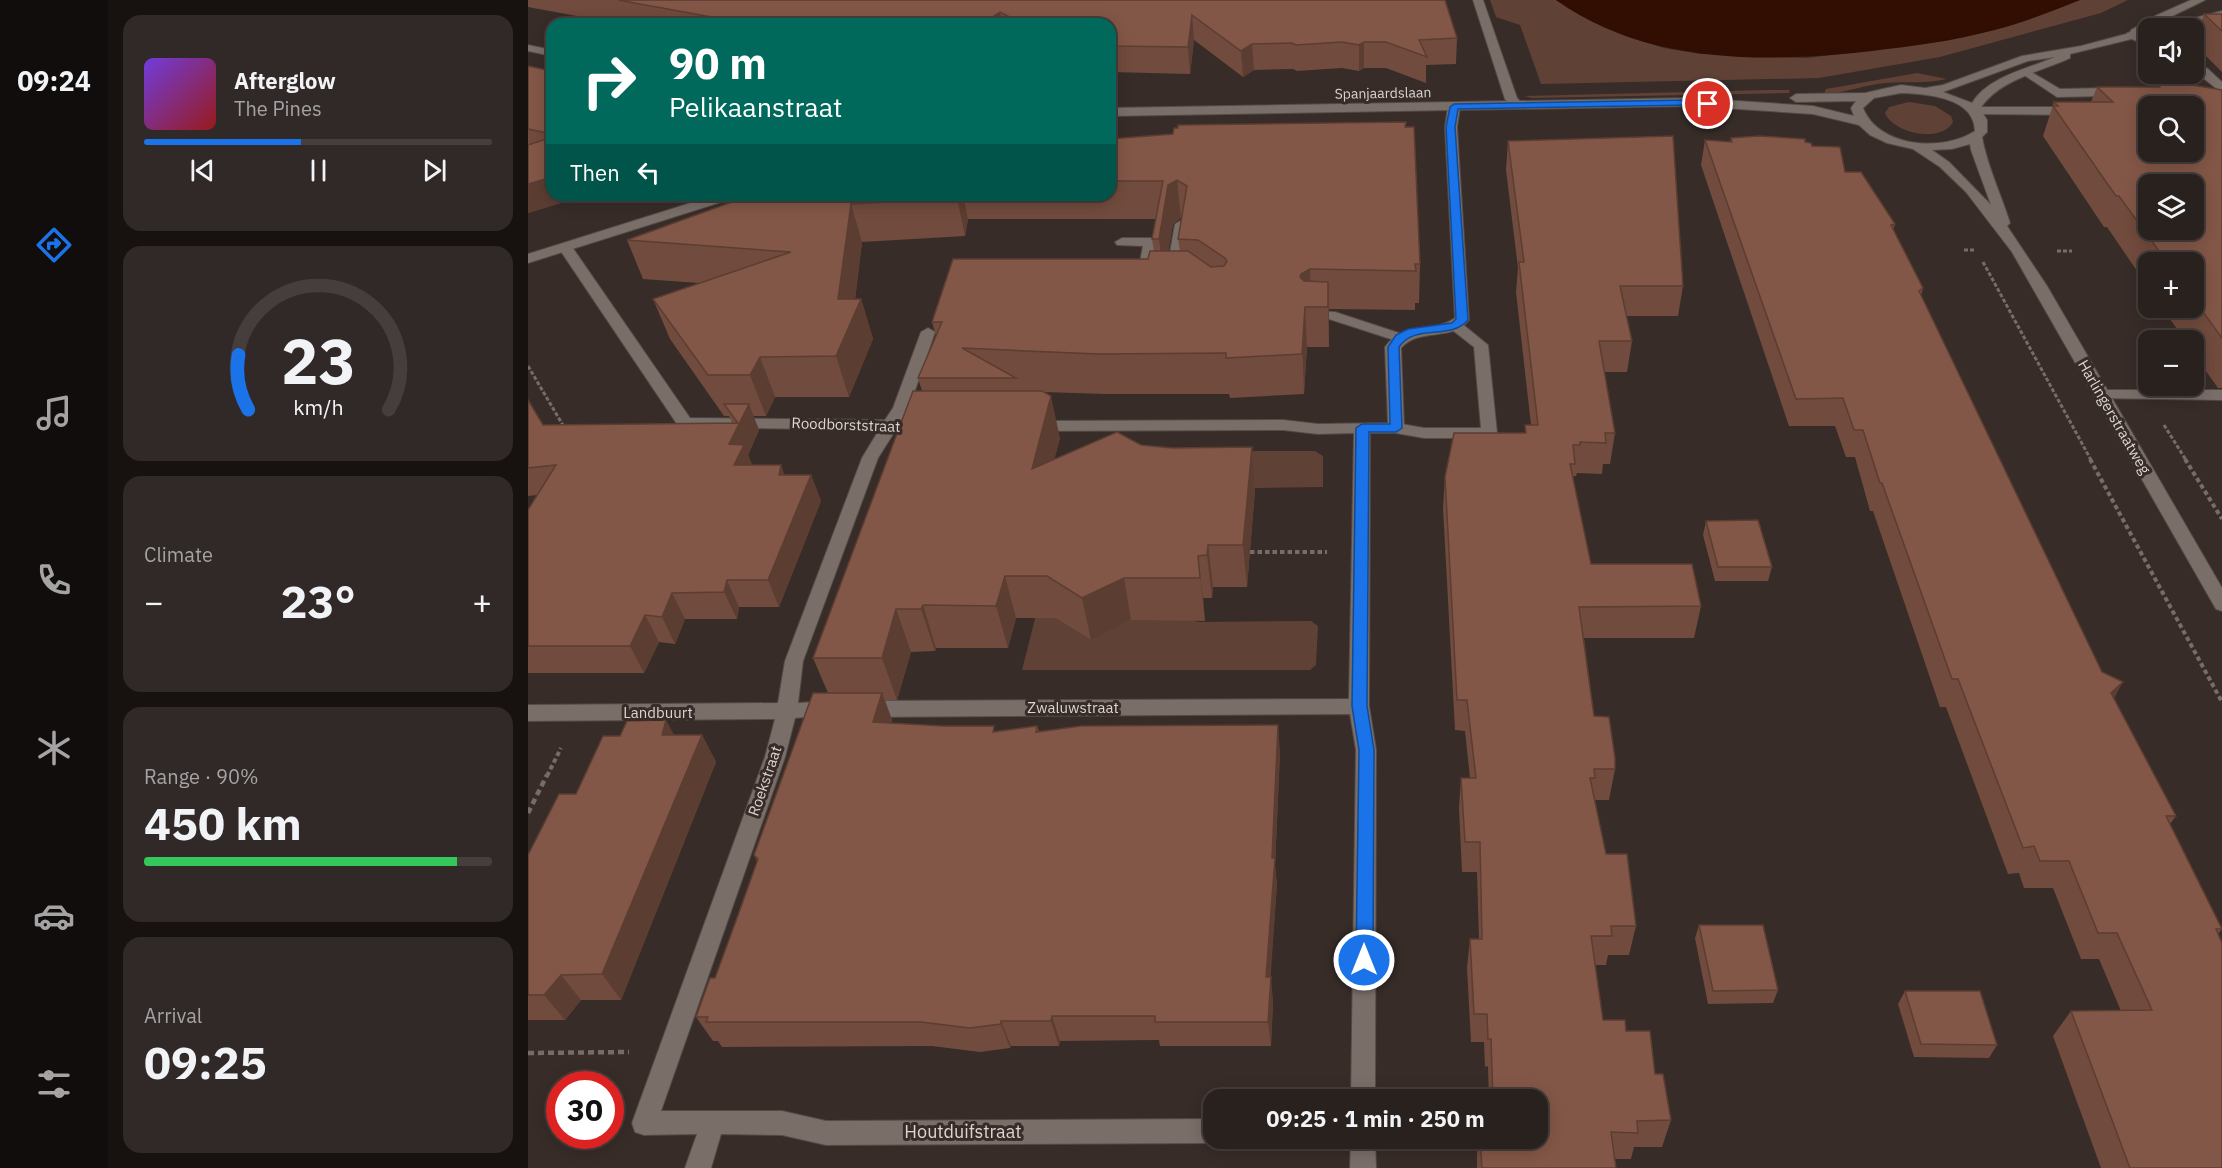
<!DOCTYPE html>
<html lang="en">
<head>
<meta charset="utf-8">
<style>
  body { margin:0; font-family:"IBM Plex Sans",sans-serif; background:#312927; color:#f1f3f6; height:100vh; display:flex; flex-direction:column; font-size:22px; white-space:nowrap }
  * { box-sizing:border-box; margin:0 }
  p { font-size:20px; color:#a5a3a4 }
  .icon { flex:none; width:33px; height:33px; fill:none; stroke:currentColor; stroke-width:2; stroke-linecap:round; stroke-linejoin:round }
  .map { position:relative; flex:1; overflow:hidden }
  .details { display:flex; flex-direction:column; gap:15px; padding:15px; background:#171210; width:420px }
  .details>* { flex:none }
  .guide { position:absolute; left:18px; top:18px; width:570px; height:183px; border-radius:18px; box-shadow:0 3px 15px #0003,0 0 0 2px #453e3c; background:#00695c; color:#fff; overflow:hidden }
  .buttons { position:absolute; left:1610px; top:18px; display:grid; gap:12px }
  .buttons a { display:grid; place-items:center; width:66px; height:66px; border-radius:12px; background:#29211e; box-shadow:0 3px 15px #0003,0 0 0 2px #453e3c; font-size:30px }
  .speed { position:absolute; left:18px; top:1071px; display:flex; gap:12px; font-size:30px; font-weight:700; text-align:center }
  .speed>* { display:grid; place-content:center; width:78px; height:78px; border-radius:50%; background:#29211e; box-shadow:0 3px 15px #0003,0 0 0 2px #453e3c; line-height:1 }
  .speed .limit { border:9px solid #d22; background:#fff; color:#111 }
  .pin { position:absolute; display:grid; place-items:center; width:51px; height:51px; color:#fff; margin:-26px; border:3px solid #fff; border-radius:50%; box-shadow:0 2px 6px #0007 }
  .me { position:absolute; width:66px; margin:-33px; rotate:0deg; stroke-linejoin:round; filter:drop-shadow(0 0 4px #0008) }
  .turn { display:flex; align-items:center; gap:21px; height:126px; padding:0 24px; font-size:27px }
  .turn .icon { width:78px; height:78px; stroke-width:2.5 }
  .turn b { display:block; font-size:42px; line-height:51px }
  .then { display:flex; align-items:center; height:57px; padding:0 24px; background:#0003; gap:12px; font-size:22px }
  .big { font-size:45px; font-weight:700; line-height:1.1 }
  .details .card { flex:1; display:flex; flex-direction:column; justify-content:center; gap:9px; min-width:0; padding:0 21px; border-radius:18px; background:#312927 }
  .details .dial { align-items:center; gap:0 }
  .dial svg { height:156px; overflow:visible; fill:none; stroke:#453e3c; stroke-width:7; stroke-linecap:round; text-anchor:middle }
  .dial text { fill:#f1f3f6; stroke:none }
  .song { display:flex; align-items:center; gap:18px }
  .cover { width:72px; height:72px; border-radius:9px; background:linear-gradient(135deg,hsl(260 70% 55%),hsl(0 70% 35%)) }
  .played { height:6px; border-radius:3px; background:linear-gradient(90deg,#1a73e8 45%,#453e3c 45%) }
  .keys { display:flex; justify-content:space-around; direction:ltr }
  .heat { display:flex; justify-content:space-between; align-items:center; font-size:33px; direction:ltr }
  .charge { height:9px; border-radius:4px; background:linear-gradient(90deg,#34c759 90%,#453e3c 0) }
  .trip { position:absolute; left:675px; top:1089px; width:345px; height:60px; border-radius:18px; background:#29211e; box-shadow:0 3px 15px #0003,0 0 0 2px #453e3c; font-weight:700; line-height:60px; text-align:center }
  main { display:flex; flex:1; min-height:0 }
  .tab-bar { display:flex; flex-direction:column; width:108px; justify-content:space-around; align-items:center; background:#100d0c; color:#a5a3a4 }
  .tab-bar .icon { width:42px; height:42px }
  .tab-bar .on { color:#1a73e8 }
  .tab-bar b { font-size:27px; color:#f1f3f6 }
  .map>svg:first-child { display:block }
  .green { fill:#5f4136 }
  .water { fill:#320d01 }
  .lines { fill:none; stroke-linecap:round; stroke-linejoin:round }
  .lane-casing { stroke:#534b47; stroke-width:2 }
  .street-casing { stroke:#534b47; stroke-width:2 }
  .secondary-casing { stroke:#534b47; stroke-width:2 }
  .path-far2 { stroke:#766c69; stroke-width:3; stroke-dasharray:4 2; stroke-linecap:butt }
  .path-far1 { stroke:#766c69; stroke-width:4; stroke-dasharray:4.5 3; stroke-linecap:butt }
  .path { stroke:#766c69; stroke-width:4.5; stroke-dasharray:6 4; stroke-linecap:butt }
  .lane { fill:#7a6e69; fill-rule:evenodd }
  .street { fill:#7a6e69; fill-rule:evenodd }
  .secondary { fill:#7a6e69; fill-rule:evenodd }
  .wall { fill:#714b3d; fill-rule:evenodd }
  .shaded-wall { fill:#5c3d32 }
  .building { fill:#835747; stroke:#5c3d32; stroke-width:1.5; fill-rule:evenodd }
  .route { fill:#1a73e8; stroke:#114b97; stroke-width:1.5 }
  .labels { text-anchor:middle; stroke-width:6; stroke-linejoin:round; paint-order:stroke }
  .far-street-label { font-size:14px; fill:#dcd5d2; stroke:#372c28 }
  .street-label { font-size:15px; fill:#dcd5d2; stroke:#372c28 }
  .near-street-label { font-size:18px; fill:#dcd5d2; stroke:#372c28 }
</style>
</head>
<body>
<main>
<nav class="tab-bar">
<b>09:24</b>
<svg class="icon on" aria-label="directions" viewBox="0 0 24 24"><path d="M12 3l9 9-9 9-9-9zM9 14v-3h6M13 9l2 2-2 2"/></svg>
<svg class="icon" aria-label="music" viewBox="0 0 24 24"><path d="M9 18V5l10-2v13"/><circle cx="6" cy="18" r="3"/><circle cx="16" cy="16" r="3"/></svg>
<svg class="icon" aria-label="phone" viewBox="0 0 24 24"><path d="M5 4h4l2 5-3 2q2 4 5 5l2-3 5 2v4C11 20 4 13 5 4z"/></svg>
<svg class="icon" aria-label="climate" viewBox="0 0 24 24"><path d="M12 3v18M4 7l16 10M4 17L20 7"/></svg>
<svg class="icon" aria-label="car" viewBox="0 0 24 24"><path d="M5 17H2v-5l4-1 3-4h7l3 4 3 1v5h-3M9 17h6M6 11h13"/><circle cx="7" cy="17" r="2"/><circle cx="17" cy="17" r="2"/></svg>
<svg class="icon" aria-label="filters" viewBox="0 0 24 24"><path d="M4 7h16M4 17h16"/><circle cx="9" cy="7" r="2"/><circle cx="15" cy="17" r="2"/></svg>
</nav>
<section class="details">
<div class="card">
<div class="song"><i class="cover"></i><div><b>Afterglow</b><p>The Pines</p></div></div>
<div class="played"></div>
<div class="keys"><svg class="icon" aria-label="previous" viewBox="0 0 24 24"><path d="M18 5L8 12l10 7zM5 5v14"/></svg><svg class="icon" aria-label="pause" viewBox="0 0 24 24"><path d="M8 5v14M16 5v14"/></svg><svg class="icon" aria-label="next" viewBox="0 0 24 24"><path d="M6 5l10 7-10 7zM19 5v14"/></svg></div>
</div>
<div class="card dial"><svg viewBox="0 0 100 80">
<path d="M14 69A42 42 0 1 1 86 69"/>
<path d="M14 69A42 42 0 0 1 9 41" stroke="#1a73e8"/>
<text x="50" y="56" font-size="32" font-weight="700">23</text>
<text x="50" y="72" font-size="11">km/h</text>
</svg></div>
<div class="card"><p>Climate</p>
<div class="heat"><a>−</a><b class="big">23°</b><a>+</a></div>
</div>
<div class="card"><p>Range · 90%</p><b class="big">450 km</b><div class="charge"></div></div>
<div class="card"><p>Arrival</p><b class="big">09:25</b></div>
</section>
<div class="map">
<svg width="1694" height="1168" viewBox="0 0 1694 1168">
  <rect width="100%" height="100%" fill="#372c28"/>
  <g class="green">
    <path d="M962,0H1028L1064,21L1100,37L1136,48L1173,54L1279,58L1416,41L1467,30L1552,0H1600L1573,13L1412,57L1291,78L1013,84L992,25L968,17Z"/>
    <path d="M1389,73L1419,79C1398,84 1378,81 1357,83C1336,85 1317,93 1296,94L1298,89Z"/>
    <path d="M1241,90H1261L1262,93L1004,98L996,96Z"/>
    <path d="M1381,102L1407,106L1423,116L1425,122C1413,144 1365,133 1357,113L1361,107Z"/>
    <path d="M695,451H787L795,456V487L667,489Z"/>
    <path d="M509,611H622L671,622L783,621L790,626L788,665L782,670H494Z"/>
  </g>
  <path class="water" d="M1028,0H1552C1524,11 1495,23 1466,30C1426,41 1385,46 1344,51C1238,63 1119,65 1028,0Z"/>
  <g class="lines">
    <g class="lane-casing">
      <g id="lane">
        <path d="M1603,32L1620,39V46L1599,37V33Z"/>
        <path d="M1665,62L1680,69L1694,82V93L1665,70Z"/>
        <path d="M1500,70L1532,89L1578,88L1584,92L1578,96L1529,97L1496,75L1494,73Z"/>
        <path d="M1447,107H1546L1552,111L1546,115L1443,114V108Z"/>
        <path d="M654,220L661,224L652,275L645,279L638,275L647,224Z"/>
        <path d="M594,238H623L630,242L620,285L615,286L608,282L615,246L589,245L587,242Z"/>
        <path d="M783,311L807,312L877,335L879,338L872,342L801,319L778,318L776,315Z"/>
        <path d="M928,322L933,323L960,345L969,433L961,438H896L862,432L860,428L862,424L868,423L896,428H953L946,347L923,329L921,326Z"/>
        <path d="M1573,390H1694V400L1567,398L1565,395Z"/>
      </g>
    </g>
    <g class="street-casing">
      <g id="street">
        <path d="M945,0H955L989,98L996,106L994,109H986L977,99Z"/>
        <path d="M0,45L24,50V56L0,51Z"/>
        <path d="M926,103L932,107L929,127L941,320C924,342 891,327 873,348L876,428L868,433H842L841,706L848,750L847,1100H823L828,750L822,714L335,717L328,714L325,709L328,704L335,701L821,699L826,433L790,434L755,430L506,431L498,426L506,421L755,420L790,424L860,423L857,347C879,318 903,335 927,318L917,127L920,107Z"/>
        <path d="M37,243L42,244L162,418L357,420L365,408L393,332L400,328L407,332L381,408L373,421L379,426L377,430L367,431L350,458L275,661L270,703L302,701L309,704L312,709L309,714L267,718L257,757L133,1111H254L298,1121L686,1119V1138L695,1140L686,1143L298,1145L254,1135L193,1134L183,1168H157L169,1134L116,1135L107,1132L104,1123L237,757L247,719L0,721V705L250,703L257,661L334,458L351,430L151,427L30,247Z"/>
        <path d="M823,1138H847L848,1168H822Z"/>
      </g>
    </g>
    <g class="secondary-casing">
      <g id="secondary">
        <path d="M1663,0H1677L1620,28V35L1542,54V58C1512,72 1470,80 1452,109L1459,120V132L1454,137C1459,166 1473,194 1482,223L1479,226L1519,286L1694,588V611L1688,609L1484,252L1438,192L1412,167L1385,149L1359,143L1342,135L1331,125L1285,114L1164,106L582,116V108L1164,98L1285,106L1326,116L1323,108L1328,101L1268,102L1262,98L1268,94L1337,93L1373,85L1397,88L1415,85L1494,56L1553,46L1602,33L1603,30L1627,16ZM1527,57C1500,69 1461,76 1444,103L1415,92L1500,61ZM1373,93C1399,94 1446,97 1447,131C1415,152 1351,148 1335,108L1346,98ZM1442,144L1443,150L1463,205L1421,162L1404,150L1424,149Z"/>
        <path d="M1694,11V17L1650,28H1633L1635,26Z"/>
        <path d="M188,195H208L206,198L0,263V254Z"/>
      </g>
    </g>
    <g class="path-far2">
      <path d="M1436,250H1448"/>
      <path d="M1529,251H1544"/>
      <path d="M1455,262L1563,460"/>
      <path d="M0,366L36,427"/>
      <path d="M1636,425L1658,460"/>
    </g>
    <g class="path-far1">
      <path d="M1562,459L1694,702"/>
      <path d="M1657,459L1694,519"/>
      <path d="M722,552H799"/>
      <path d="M19,776L33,748"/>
    </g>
    <g class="path">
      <path d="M0,813L19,775"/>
      <path d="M0,1053L101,1052"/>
    </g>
    <use href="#lane" class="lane"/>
    <use href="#street" class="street"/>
    <use href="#secondary" class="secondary"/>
  </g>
  <g class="wall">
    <path d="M0,0H917L929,38L928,64L898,65V83L858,68H836L831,71L814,68L769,71L765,69L726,70L715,77L666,40L662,74L582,72V24H92L0,7Z"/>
    <path d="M1676,14H1694V72L1665,43Z"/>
    <path d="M0,66L24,71V195H59L0,213Z"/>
    <path d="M1634,80L1694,90V388H1690L1665,353V340H1657L1634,308H1665V262H1620V287L1579,227H1576L1515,136L1526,102H1563L1569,87H1631Z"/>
    <path d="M878,127L892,264L891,303H887V310L801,309V347H779L776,394L702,398L701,394H577L515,392L532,438L526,459L613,445L644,448L724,447L727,490L719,587H685L684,598H675L677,621L603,620L563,640L528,618H488L480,648H408L407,651L383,652L369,700H357L364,720L363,723L468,731L509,726L511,731L752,752L747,866L749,884L742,977L745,1002L743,1046H632L631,1040L532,1041L531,1046H483L482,1048L452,1052L404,1046L194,1047L190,1041H185L168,1017L187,978L229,861L226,855L300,693L285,658L394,391L390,378L408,336L404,322L620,259L626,251L624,239L628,219H440L437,236L334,242L327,299H333L345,339L321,397H247L238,416H225L231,430L220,455L224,465L257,475H283L293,501L251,607H211L209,619H157L147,644L131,642L116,673H0V510L9,495L0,496V400L15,425L204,423L201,416H196L142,339L125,299L171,283L115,279L99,240L223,195H582V139ZM653,218L654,219L650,239L652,251H640L645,224Z"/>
    <path d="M1203,138L1277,142L1284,146L1317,172L1367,224L1365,230L1395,288L1393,296L1586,699L1648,816L1642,824L1694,929L1690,934L1694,1168H1573L1525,1036L1543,1011H1593L1571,959H1553L1525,888H1496L1491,873L1480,874L1418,707H1412L1345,511H1342L1327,457H1318L1307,426H1261L1173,165L1177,140L1202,142Z"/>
    <path d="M980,141L1155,286L1150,316H1098L1104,341L1099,372H1076L1087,433L1082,464H1075L1074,474L1049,473L1048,476H1046L1045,478L1063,564L1173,606L1166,638H1056L1066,716L1087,769L1081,800H1066L1078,854L1108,926L1101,955H1080L1078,965H1067L1075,1020L1098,1031L1127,1074L1143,1120L1134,1147H1106L1103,1159H1087L1088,1168H949V1154L950,1138H1010V1100H961L960,1066L957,1067L956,1042H943L939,968L942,939H951L949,872H934L931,808L933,778H942L937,731L927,730L915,508L917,477L997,433V425H1003L988,292L990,268L978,170Z"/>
    <path d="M1178,521L1244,567L1240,581H1187L1175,535Z"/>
    <path d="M146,735H174L188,762L93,1000H53L37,1020H0V855L48,794Z"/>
    <path d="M1171,925L1250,990L1245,1003L1180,1004L1167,938Z"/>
    <path d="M1377,991L1469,1045L1461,1058L1386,1057L1370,1004Z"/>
  </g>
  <g class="shaded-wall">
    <path d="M472,12L474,24H454Z"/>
    <path d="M664,15L666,40L662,74L660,47Z"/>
    <path d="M836,42V68L831,71V45Z"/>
    <path d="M724,44L726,70L715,77L713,51Z"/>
    <path d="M24,177V195H59L0,213V184Z"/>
    <path d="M649,180L653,218L645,224L636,278L631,239L640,185Z"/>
    <path d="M429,195H435L440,219L437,236L429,198Z"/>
    <path d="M323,204L334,242L325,317L333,299L345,339L321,397L308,356L310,299Z"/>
    <path d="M782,269L783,307H777L779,347L776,394L772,277L773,274Z"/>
    <path d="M800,282L801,322V347L800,307Z"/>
    <path d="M232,357L247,397L238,416L222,375Z"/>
    <path d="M523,396L532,438L513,511L504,469Z"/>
    <path d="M221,404L231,430L220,455L227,472L206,465L201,444Z"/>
    <path d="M724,447L727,490L719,587L715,545Z"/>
    <path d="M253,465L263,491L251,475Z"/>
    <path d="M283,475L293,501L251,607L240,580Z"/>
    <path d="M680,545L685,587L684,598L679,555Z"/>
    <path d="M670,556L675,598L677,621Z"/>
    <path d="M477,576L488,618L480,648L468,606Z"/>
    <path d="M596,578L603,620L563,640L554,598Z"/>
    <path d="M199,580L211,607L209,619L196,592Z"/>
    <path d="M144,593L157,619L147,644L134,617Z"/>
    <path d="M395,605L408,648L407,651L393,609Z"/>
    <path d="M368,609L383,652L369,700L354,658Z"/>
    <path d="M117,615L131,642L116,673L102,646Z"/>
    <path d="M1595,682L1580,710L1583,693Z"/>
    <path d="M354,693L364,720L355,749L345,722Z"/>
    <path d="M138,720L153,747L134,735Z"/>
    <path d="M750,725L752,752L747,866L749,884L741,1001L738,977Z"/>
    <path d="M174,735L188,762L93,1000L74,974Z"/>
    <path d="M33,975L53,1000L37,1020L16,995Z"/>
    <path d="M743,977L745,1002L743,1046L740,1022Z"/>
    <path d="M524,1016L532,1041L531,1046L523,1021Z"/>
    <path d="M473,1021L483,1046L482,1048L473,1024Z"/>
  </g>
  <g class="building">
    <path d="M90,0H917L929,38L891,40L899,57L858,42H836L831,45L814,42L768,45L764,43L724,44L713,51L664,15L660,47L582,46V24H496L472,12L454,24H222Z"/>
    <path d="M1676,14H1694V31Z"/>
    <path d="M0,66L24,71V134L0,129Z"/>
    <path d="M1634,80L1694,90V338L1665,298V262H1639L1591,196H1588L1525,106H1530L1526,102H1585L1569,87H1632ZM1620,106H1665V152H1620ZM1620,184H1665V230H1620Z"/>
    <path d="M878,122L877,127H886L892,264H887L888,271L782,269L773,274L772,277L776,281L800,282V307H777L774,354L698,358V353L570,354L434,348L488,378H390L414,322H404L425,259H620L622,251H660L683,267L696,266L699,261L697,258L670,240L650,239L659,186L649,180L640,185L631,239H624L635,181H582V139L645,134L646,128H650V125Z"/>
    <path d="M1145,136L1155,286H1092L1104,341H1071L1087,433H1077L1078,443L1052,442V445H1045L1047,464H1042L1063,564H1164L1173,606L1051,607L1066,716L1081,717L1087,758V769H1066L1067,778H1062L1078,854H1099L1108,926H1083L1084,936H1063L1075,1020H1097L1098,1031H1122L1127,1074H1135L1143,1120L1109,1121L1110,1133L1083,1132L1088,1168H954L952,1138H1010V1100H965L963,1039H960L959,1014H946L942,939H954L952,842H937L933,778H948L939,700H929L917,477L926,433H998L997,425H1010L991,262H996L980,141Z"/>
    <path d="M1231,136L1277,139V142L1283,143L1284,146L1312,147L1317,172H1333L1367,224L1363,225L1395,288L1391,291L1574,672L1595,682L1583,693L1648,816H1638L1694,929H1688L1694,943V1168H1602L1543,1011L1624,1010L1589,933H1570L1541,861H1512L1506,846L1495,848L1430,679H1424L1354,483H1352L1335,430H1326L1315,398L1268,399L1177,140L1204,142L1203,138Z"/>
    <path d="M24,137V177L0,184V145Z"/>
    <path d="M223,195H429V198L323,204L310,299H333L308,356L232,357L222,375H180L125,299L263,252L99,240Z"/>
    <path d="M385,391H514L523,396L504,469L589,432L613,445L644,448L724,447L715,545H680L679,555L670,556L672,578H596L554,598L519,576H477L468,606L395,605L393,609H368L354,658H285Z"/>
    <path d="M0,400L15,425L210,423L196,404H221L201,444L216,445L206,465H253L251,475H283L240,580H199L196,592L144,593L134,617L117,615L102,646H0V510L28,465L0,468Z"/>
    <path d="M1230,520L1244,567H1190L1178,521Z"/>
    <path d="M285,693H354L345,722L415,726H466L465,732L509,726L508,732L553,726L750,725L744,858H747L738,977H743L740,1022H627V1016H524L523,1021H473V1024L442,1028L393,1022H178L180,1017H168L182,978H187L213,907L230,859L226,855Z"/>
    <path d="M138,720L134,735H174L74,974L33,975L16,995H0V855L31,794H48L75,736H92L99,721Z"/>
    <path d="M1171,925H1235L1250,990L1185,991Z"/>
    <path d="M1377,991H1452L1469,1045L1393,1044Z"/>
  </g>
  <path class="route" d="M1164,100L1185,104L1180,107L1164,105L930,109L927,127L940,320C922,341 887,323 871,347L874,428L868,432H841L839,706L846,750L845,960L842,965L836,967L830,965L828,960L831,750L824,706L828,428L834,424H862L860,347L868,335L880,329L924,323L928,319L918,127L922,107L926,104Z"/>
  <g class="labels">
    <g class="far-street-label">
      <text transform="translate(855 93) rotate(-1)" y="5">Spanjaardslaan</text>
    </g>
    <g class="street-label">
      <text transform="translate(1586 417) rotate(60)" y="5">Harlingerstraatweg</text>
      <text transform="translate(318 425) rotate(2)" y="5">Roodborststraat</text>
      <text x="545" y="713">Zwaluwstraat</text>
      <text x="130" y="718">Landbuurt</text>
      <text transform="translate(237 781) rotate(-71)" y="5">Roekstraat</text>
    </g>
    <g class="near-street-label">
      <text x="435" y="1138">Houtduifstraat</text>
    </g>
  </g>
</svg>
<div class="buttons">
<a><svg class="icon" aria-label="sound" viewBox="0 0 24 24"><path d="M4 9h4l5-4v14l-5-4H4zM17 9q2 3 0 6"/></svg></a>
<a><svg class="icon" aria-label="search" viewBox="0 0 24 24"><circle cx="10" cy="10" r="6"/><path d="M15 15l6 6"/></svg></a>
<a><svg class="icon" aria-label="layers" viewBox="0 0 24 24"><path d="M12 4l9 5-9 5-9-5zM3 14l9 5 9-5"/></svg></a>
<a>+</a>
<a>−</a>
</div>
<div class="speed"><div class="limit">30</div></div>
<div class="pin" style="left:1180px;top:104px;background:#d93025"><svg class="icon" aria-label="arrive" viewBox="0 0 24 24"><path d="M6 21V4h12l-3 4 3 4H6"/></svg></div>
<svg class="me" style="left:836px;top:960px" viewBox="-20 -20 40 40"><circle r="17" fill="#1a73e8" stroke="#fff" stroke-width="3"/><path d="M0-11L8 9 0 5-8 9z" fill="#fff"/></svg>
<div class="trip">09:25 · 1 min · 250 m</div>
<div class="guide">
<div class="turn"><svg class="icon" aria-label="right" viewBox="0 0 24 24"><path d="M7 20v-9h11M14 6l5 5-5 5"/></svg><div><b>90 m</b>Pelikaanstraat</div></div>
<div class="then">Then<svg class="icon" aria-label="left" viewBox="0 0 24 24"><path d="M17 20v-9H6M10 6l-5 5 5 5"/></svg></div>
</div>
</div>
</main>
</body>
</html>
